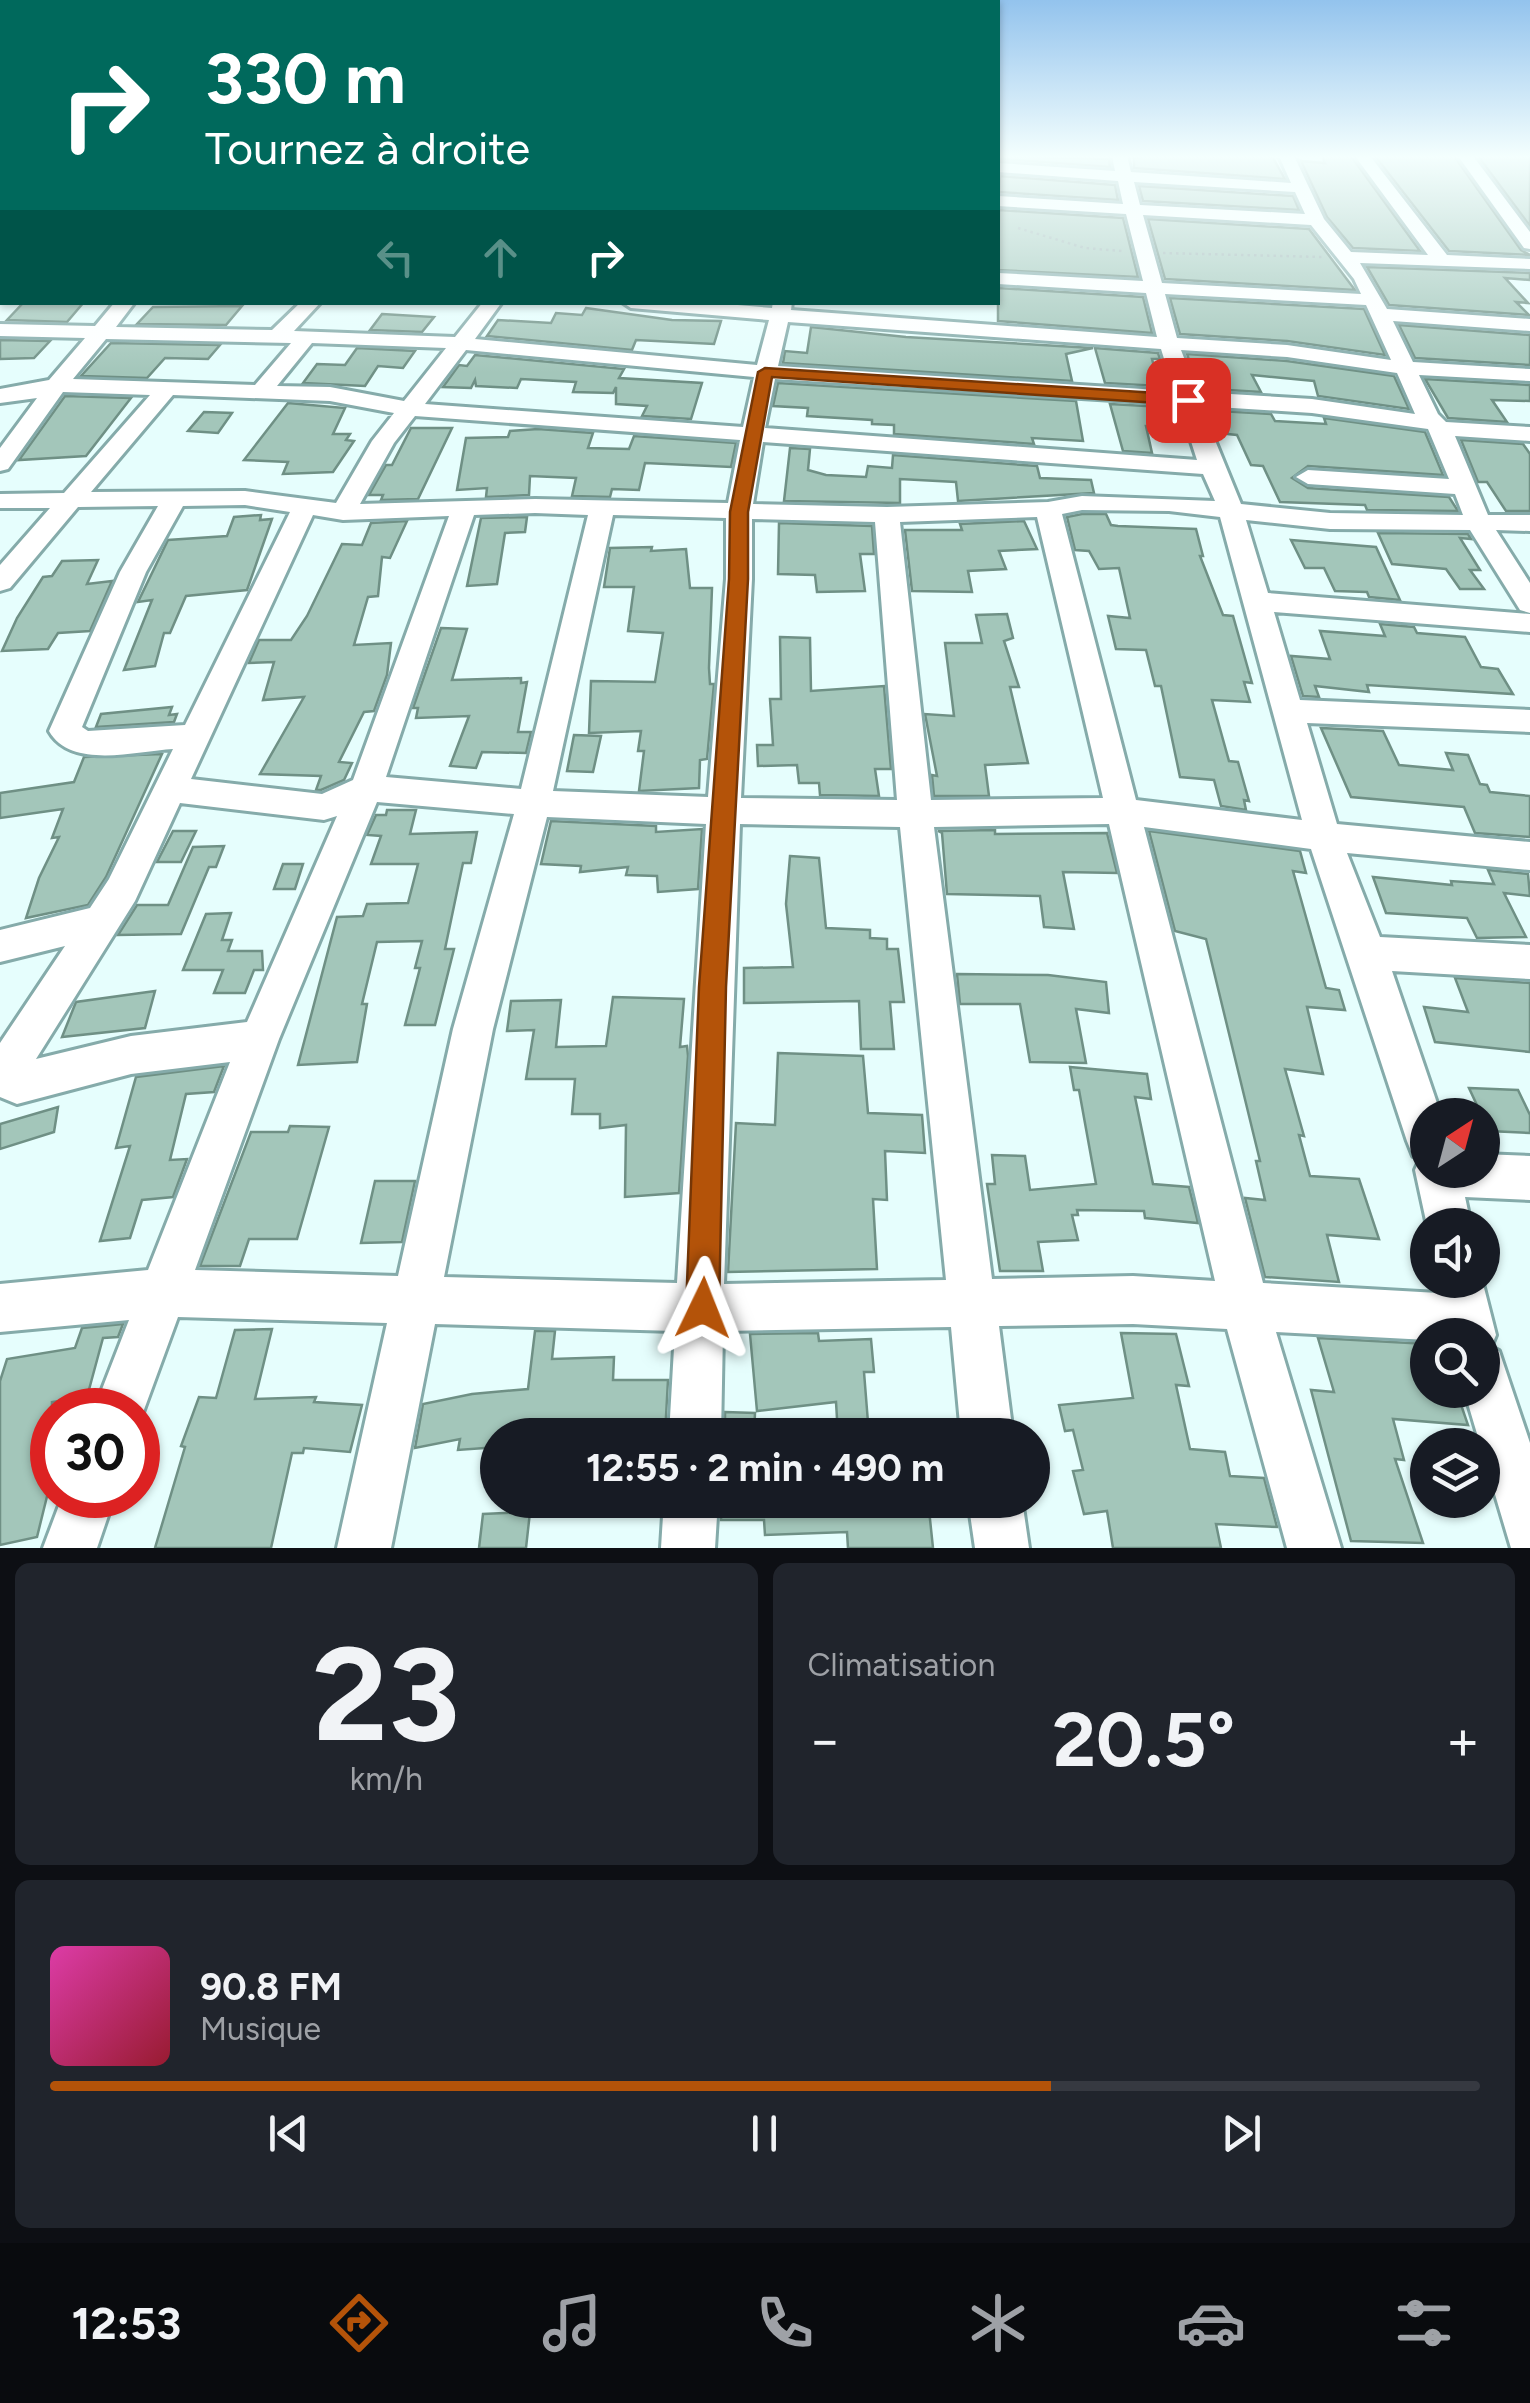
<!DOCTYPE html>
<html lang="fr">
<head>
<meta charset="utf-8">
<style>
  body { margin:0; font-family:Figtree,sans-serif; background:#20242c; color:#f1f3f6; height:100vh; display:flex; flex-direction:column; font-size:38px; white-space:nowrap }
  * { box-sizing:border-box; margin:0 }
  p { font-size:32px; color:#9ea1a6 }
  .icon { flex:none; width:55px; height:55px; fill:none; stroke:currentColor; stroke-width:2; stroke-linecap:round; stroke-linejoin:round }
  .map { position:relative; height:1548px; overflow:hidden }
  .drawer { display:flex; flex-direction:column; gap:15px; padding:15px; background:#0d0f14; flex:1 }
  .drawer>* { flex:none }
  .guide { position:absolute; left:0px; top:0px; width:1000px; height:305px; box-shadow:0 2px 8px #0004; background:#00695c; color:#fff; overflow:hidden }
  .needle { width:65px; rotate:36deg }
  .tools { position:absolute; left:1410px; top:1098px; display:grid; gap:20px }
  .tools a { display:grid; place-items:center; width:90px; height:90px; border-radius:50%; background:#171b24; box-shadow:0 2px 8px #0004; font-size:50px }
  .speed { position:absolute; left:30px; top:1388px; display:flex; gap:20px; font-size:50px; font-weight:700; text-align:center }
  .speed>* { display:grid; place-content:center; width:130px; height:130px; border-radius:50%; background:#171b24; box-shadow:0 2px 8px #0004; line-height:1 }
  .speed .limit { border:15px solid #d22; background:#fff; color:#111 }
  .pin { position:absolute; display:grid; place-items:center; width:85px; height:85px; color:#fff; margin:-42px; border-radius:20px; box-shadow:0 5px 15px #0006 }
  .me { position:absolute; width:110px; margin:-55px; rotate:2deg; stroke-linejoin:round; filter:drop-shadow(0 0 8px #0008) }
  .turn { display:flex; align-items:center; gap:35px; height:210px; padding:0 40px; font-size:45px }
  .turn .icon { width:130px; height:130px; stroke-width:2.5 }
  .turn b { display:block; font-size:70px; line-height:85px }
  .lanes { display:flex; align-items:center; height:95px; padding:0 40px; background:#0003; justify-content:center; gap:50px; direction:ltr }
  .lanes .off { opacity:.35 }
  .big { font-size:75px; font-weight:700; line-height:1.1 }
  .drawer .card { flex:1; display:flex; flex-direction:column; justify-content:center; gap:15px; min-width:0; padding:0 35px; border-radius:15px; background:#20242c }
  .drawer .dial { align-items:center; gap:0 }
  .dial b { font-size:130px; line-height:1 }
  .song { display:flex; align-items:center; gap:30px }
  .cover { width:120px; height:120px; border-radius:15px; background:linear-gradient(135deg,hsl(320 70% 55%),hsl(350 70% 35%)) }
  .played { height:10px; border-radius:5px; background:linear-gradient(90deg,#b45309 70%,#363941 70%) }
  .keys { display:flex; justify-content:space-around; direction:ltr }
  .heat { display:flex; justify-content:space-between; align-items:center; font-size:55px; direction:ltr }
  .drawer .tiles { flex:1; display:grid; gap:15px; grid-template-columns:1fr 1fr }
  .card:last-child { grid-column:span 2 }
  .trip { position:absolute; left:480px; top:1418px; width:570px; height:100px; border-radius:50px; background:#171b24; box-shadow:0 2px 8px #0004; font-weight:700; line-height:100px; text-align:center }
  .tab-bar { display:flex; height:160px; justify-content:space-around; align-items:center; background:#090b0e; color:#9ea1a6 }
  .tab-bar .icon { width:70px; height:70px }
  .tab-bar .current { color:#b45309 }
  .tab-bar b { font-size:45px; color:#f1f3f6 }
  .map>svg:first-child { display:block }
  .building { fill:#a3c6ba; stroke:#6f9085; stroke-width:2.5 }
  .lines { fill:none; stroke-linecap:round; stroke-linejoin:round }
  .minor-casing { stroke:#85abaa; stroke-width:6 }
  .path { stroke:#9aafaf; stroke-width:2.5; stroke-dasharray:2.5 4; stroke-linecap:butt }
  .minor { fill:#fff; fill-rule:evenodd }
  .route { fill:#b45309; stroke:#753606; stroke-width:2.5 }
</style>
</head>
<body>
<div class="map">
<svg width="1530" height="1548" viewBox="0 0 1530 1548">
  <rect width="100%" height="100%" fill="#e6fefd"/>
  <g class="building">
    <path d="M1002,156L1109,159L1110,167L1001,159Z"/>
    <path d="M1148,156H1272L1285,179L1134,168V158Z"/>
    <path d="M1322,156H1351L1420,251L1353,248L1327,217L1301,161L1325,163Z"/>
    <path d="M1375,156H1454L1521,250L1530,255L1449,251Z"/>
    <path d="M1478,156H1530V226Z"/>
    <path d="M1000,176L1115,185L1118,200L999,192Z"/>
    <path d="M1139,186L1293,196L1299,210L1143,201Z"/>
    <path d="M999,210L1123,218L1138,277L998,270Z"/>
    <path d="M1148,219L1309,229L1355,290L1165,279Z"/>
    <path d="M1367,267L1530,273V280L1505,278L1528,303L1516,302L1529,315L1389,305Z"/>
    <path d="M998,288L1143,297L1152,333L998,321Z"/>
    <path d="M1170,298L1364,309L1385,355L1287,341L1180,334Z"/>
    <path d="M24,302H84L67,322L7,320Z"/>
    <path d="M242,306L226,325L137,324L153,307Z"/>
    <path d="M586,308L672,320L721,321L714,344L636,340L632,350L487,336L498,320L551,323L556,313L582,315Z"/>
    <path d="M382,314L434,317L422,332L370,330Z"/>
    <path d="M1399,325L1530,335V365L1415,358Z"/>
    <path d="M811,327L906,337L1093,348L1066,354L1072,381L783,363L785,351L807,353Z"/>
    <path d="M0,340L50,341L34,358L0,359Z"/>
    <path d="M111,343L220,345L208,359L165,358L147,378L81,376Z"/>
    <path d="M357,348L415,351L403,368L378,366L365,386L303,383L317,364L345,365Z"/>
    <path d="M1095,348L1158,353L1160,359H1152L1159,386L1105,383Z"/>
    <path d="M1187,354L1287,361L1394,376L1409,409L1318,396L1314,381L1252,375L1261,392L1211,389L1200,360H1189Z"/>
    <path d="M475,355L624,369L619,378L702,383L691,419L642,416L647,406L616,404V387L613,393L573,392L576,382L521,379L517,388L476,386L475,380L471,388L443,387L459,365L467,366Z"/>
    <path d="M1425,379L1530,385V401L1492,400L1507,422L1448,418Z"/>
    <path d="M778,383L1076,401L1083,441L1032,438L1034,444L894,434V425L872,424V420L807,416L808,408L773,406Z"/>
    <path d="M65,396L131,398L86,456L19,460Z"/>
    <path d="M288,403L345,408L333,434H350L346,440L354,441L333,472L283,474L288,462L244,460Z"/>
    <path d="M1110,404L1164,407L1170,427L1146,426L1152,453L1123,451Z"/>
    <path d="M1219,411L1271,414L1275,421L1326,424L1324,418L1425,432L1443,475L1308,466L1292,478L1308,488L1449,497L1458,511L1367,510L1365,505L1280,502L1263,466L1251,465L1237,435L1228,434Z"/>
    <path d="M204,412L232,413L218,433L188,431Z"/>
    <path d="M411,428H452L418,499L381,500L383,495H369L386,465H392Z"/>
    <path d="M538,429L593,433L588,448L629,449L634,436L736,443L731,467L645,463L639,490L612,489L610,497L572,496L576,478L530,476L529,495L486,497L487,488L457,490L466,438L508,437L510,431Z"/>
    <path d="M1461,440L1523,444L1530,454V511H1506L1487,482H1478Z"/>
    <path d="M790,448L810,449L808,470L826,475L866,477L868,466L892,468L893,455L1037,466L1040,478L1091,480L1094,493L958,501L956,482L900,479V503L784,501Z"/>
    <path d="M1082,514H1106L1111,525L1118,526L1196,529L1203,556H1200L1223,615L1233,616L1252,683L1244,682L1250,702L1212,700L1229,761L1238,762L1249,801L1244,800L1246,810L1221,806L1214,780L1180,777L1161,686H1155L1146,650L1116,649L1108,616L1130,618L1119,568L1099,569L1089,551L1075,550L1067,517Z"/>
    <path d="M261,515L260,520L272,519L247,590L186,596L170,633H164L155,666L124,670L152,600L138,602L168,540L227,536L234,517Z"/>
    <path d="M527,517L525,532L505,533L497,584L467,586L481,518Z"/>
    <path d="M407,521L390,558L382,557L378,596L368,597L354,645L391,643L387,675L374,711L364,712L339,762L352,763L344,780L321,790H316L321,776L260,774L304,697L263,700L274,662L249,663L259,640H291L307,616L342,544L362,545L371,523Z"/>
    <path d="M1024,521L1037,549L999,551L1006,569L968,571L972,592L912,591L905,530H962L960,524Z"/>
    <path d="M779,523L872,526L874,554H860L865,591L817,592L815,575L778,574Z"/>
    <path d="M1378,533L1468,534L1471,539L1460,538L1480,570H1470L1484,589H1460L1446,569L1392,564Z"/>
    <path d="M1291,540L1376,547L1400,600L1369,597L1367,592L1335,591L1324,568H1305Z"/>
    <path d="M652,547L651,551L686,549L690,588H712L709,668L710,684H714L707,759L700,760L699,788L639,791L644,751H638L641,731L589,733L591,681L655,682L663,633L628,631L634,587H604L610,548Z"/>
    <path d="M98,560L87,584L112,581L90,631L58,633L48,649L2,651L17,618L43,577L52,576L62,561Z"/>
    <path d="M1007,614L1013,638L1004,641L1019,687H1010L1028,763L985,765L989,796H934L932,775L937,776L925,714L954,716L945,643H982L976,615Z"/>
    <path d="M1380,624L1414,627L1417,633L1465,637L1481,667L1498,669L1513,694L1367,685L1369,692L1315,686L1319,697L1303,696L1291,656L1330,659L1320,631L1385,636Z"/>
    <path d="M441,628L467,629L452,680L521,678V683L527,682L518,732H531L526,753L482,752L476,768L450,766L469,716L416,718L418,708H413Z"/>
    <path d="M780,637L810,638L811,691L884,686L891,769H875L879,796L820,795L819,783H799L797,765L758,766L757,745H773L770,699H781Z"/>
    <path d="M172,707L169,715L177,714L174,722L96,727L101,714Z"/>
    <path d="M1321,728L1383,731L1399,765L1453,770L1446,753L1468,755L1480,784L1487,785L1490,792L1530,796V837L1475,833L1464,807L1351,797Z"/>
    <path d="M574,735L601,736L593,772L567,771Z"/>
    <path d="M162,754L106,877L88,905L26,918L39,878L59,837L52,838L63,809L0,818V793L74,782L84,757Z"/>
    <path d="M387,810H416L410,834L477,832L471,863H463L445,949H454L435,1025H405L420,968H415L422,941L377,942L362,1004H367L357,1062L298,1065L337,917L363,916L367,904L408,903L418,864H371L381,836L367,835L376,815H386Z"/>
    <path d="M551,821L656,826V832L702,829L698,889L658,892L657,876L626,875L628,867L580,872L581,866L541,864Z"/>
    <path d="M995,830V834L1107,833L1117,873L1063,872L1074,929L1044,927L1040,896L947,894L942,833L938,831Z"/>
    <path d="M173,831H196L181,862H157Z"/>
    <path d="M1149,831L1300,851L1306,873L1293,871L1326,988L1339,990L1345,1010L1307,1007L1323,1074L1285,1069L1304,1136L1299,1135L1310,1176L1359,1179L1379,1239L1327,1235L1339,1282L1265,1277L1245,1198L1265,1200L1256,1161H1260L1206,939L1175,931Z"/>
    <path d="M224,846L216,867H209L181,934L118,935L137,905H168L193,847Z"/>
    <path d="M790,856L819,858L826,928L870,930V938L887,939V949H898L904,1002H890L894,1049H861L859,1001L744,1003V968L793,967L786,904Z"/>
    <path d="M283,864H303L295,889H274Z"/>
    <path d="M1488,870L1528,874L1530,896L1504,893L1526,937L1477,938L1467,918L1386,913L1373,877L1452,885L1451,881L1494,884Z"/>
    <path d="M231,913L222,940H232L228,951H262L263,970H254L245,993H214L223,970H183L206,914Z"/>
    <path d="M957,974L1048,975L1106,982L1109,1013L1076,1009L1086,1063L1030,1062L1020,1004H960Z"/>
    <path d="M1455,978L1530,983V1052L1435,1042L1424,1007L1468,1012Z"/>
    <path d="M155,991L145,1028L62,1037L76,1002Z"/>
    <path d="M613,997L684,999L680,1047L687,1046L688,1056L679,1193L625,1197L626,1125L600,1128V1114H572L575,1079H526L534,1030L507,1031L511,1001L561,1000L556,1047L606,1046Z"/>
    <path d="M778,1053L863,1056L868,1113L922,1115L925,1153L885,1151L887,1200L873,1199L877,1269L728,1272L736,1123L775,1125Z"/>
    <path d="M224,1066L214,1092L186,1094L170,1160L187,1159L173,1197L142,1200L130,1238L100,1241L130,1146L116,1148L136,1077Z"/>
    <path d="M1070,1067L1147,1074L1151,1099L1135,1097L1153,1184L1189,1187L1198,1223L1145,1218L1144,1211L1077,1210L1078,1215H1072L1078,1240L1038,1242L1043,1271H1000L987,1184H995L992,1155L1025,1156L1030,1190L1096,1184L1079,1090H1074Z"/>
    <path d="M1469,1088L1518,1090L1530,1115V1133L1489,1131Z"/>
    <path d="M58,1107L54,1132L0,1149V1124Z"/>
    <path d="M290,1126L329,1127L297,1239H249L240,1266H200L251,1132H288Z"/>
    <path d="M375,1181H415L402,1242L361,1243Z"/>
    <path d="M123,1324L118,1337L103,1338L87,1397L52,1402V1476L37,1537L0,1545V1381L7,1359L75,1348L82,1328Z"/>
    <path d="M272,1329L255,1399L316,1397L314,1402L362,1405L350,1452L304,1448L303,1453H292L271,1548H155L185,1447L181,1446L199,1397L216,1398L235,1330Z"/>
    <path d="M535,1331H555L552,1359L614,1357L613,1380H668L665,1435H498V1447L458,1450L460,1439L415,1448L423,1404L472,1394L528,1389Z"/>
    <path d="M818,1333L819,1341L871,1339L874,1372H864L869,1435H838L836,1402L757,1411L750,1334Z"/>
    <path d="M1121,1333L1176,1334L1189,1386L1176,1385L1190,1449L1225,1452L1230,1476L1264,1478L1277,1527L1216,1524L1221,1548H1113L1107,1511L1084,1514L1073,1471L1083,1470L1073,1430L1065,1431L1059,1405L1133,1398Z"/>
    <path d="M1318,1338L1428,1344V1390H1456L1468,1425L1393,1419L1404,1460L1395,1459L1423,1543L1351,1541L1311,1390L1334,1392Z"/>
    <path d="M725,1412L755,1413L754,1435H725Z"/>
    <path d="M722,1500H928L933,1548H848L847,1532L765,1535L764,1520H721Z"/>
    <path d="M530,1512L526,1548H479L483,1514Z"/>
  </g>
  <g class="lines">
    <g class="minor-casing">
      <g id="minor">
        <path d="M1112,156H1127L1131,172L1291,183L1279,156H1294L1324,219L1351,252L1428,255L1355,156H1370L1447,255L1530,259V269L1360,263L1387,309L1530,319V331L1393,321L1413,362L1530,369V381L1419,375L1438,414L1446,422L1530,427V441L1455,436L1488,515H1530V531L1496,530L1530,583V613L1520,610L1470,530L1330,529L1246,520L1268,593L1530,614V632L1274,612L1300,700L1530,710V732L1307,723L1337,824L1530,842V870L1347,853L1380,937L1530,945V979L1392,971L1441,1115H1428V1170H1482V1154L1530,1156V1200L1465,1197L1471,1225H1428V1230L1415,1170L1420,1159L1413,1156L1407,1141L1311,849L1144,827L1263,1283L1438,1293L1436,1280H1482L1496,1335L1491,1347L1499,1351L1530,1443V1548H1511L1464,1390H1482V1335H1428V1340L1276,1332L1341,1548H1287L1227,1329L1133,1324L999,1326L1013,1435H961L951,1327L723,1331L721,1435H669L675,1331L435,1324L391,1548H337L387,1323L178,1317L138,1426V1410H94L129,1320L0,1332V1284L148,1270L230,1062L131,1074L17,1104L0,1097V1043L65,946L0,962V930L90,908L109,879L173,749C137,751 71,770 49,731L120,572L158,506L78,507L10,588L0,591V565L50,508H0V494L64,493L150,395L63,392L8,469L0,471V448L37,398L0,403V389L49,380L85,338L0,336V324L95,326L115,302H135L116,327L272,330L301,302H321L294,331L455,337L483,302H502L475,339L757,365L769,320L631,308L622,302H703L772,308L773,302H792L791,310L1157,337L1146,293L998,284V273L1143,281L1126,214L998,206V196L1123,204L1118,181L998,172V163L1115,171ZM1134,182L1295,192L1305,214L1140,205ZM1143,215L1311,225L1354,279L1361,294L1162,283ZM1165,294L1366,305L1391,360L1287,345L1177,338ZM788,322L1161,349L1174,391L778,366ZM106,339L291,343L255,385L73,379ZM312,343L446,348L404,401L330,387L277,386ZM466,350L754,377L743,427L425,404ZM1181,350L1287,357L1397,373L1415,414L1312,399L1197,392ZM775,379L1179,404L1197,460L765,428ZM173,395L330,401L394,413L372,441L336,503L245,491L91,492ZM1201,406L1312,413L1428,429L1449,479L1308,470L1296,477L1308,484L1455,494L1463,515L1330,513L1241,504ZM415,416L740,440L728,503L535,499L360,504L394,443ZM763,442L1203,474L1215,501L1082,496L1048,502L887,507L753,504ZM245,505L290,512L185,725L88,731L82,727L146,572L183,506ZM1082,510L1169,511L1220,517L1302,820L1136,800L1062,514ZM535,513L588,515L521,789L386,777L474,515ZM313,515L343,520L449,516L353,780L322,794L191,779ZM613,515L726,518V579L708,797L553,791ZM1037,517L1103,798L931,800L900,522ZM752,519L875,522L897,800L741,798L752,579ZM377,802L514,814L453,1029L398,1276L195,1270L279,1039ZM180,803L324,820L337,816L247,1022L131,1036L36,1059L135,901ZM547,817L706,824L677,1283L444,1277L493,1029ZM740,824L900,827L946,1280L724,1284ZM1109,824L1215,1281L1133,1276L992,1279L934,827Z"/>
        <path d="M1458,156H1473L1530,232V249L1524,248Z"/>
        <path d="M0,277L2,278V289H0Z"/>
        <path d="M63,1495H115L97,1548H43Z"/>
        <path d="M664,1500H718L715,1548H661Z"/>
        <path d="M968,1500H1022L1029,1548H975Z"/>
      </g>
    </g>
    <g class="path">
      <path d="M1018,228L1085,248L1122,251"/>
      <path d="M1163,253L1322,257"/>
    </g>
    <use href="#minor" class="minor"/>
  </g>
  <linearGradient id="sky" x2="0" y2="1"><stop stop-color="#93c3ed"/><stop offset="0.42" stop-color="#f4fffe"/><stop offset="1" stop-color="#f4fffe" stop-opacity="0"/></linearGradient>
  <rect width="1530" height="373" fill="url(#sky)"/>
  <path class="route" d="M765,368L1188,395L1196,400L1188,405L772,377L748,512V579L726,987L719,1308L715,1320L703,1325L691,1320L686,1308L699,987L729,579L730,512L758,372Z"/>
</svg>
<div class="tools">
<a><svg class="needle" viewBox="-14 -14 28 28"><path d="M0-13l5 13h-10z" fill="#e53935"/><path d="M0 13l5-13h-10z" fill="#9ea1a6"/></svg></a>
<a><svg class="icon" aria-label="sound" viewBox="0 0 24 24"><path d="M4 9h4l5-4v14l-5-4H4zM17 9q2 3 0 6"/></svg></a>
<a><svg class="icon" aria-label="search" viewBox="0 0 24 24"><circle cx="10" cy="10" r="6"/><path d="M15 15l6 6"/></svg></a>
<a><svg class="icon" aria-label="layers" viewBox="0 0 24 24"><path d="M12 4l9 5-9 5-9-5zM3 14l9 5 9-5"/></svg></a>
</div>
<div class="speed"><div class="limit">30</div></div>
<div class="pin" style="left:1188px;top:400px;background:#d93025"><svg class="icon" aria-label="arrive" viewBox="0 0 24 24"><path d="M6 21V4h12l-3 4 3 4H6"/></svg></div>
<svg class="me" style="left:703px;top:1308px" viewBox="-20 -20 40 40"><path d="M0-17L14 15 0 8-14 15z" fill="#b45309" stroke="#fff" stroke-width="4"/></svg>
<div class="trip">12:55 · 2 min · 490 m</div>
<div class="guide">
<div class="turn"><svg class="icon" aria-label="right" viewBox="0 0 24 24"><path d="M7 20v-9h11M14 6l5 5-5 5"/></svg><div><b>330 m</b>Tournez à droite</div></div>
<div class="lanes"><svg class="icon off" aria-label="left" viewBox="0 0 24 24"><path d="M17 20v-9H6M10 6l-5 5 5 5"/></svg><svg class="icon off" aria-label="ahead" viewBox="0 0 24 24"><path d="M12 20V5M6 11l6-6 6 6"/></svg><svg class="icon" aria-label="right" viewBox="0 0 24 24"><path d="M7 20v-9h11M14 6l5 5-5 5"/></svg></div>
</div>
</div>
<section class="drawer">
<div class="tiles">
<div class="card dial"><b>23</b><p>km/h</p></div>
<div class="card"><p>Climatisation</p>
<div class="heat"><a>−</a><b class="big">20.5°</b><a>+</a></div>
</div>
<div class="card">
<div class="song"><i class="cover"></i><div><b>90.8 FM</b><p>Musique</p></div></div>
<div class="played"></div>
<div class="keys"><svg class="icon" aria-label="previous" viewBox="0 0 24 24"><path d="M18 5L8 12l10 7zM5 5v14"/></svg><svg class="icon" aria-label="pause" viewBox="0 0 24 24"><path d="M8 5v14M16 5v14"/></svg><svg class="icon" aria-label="next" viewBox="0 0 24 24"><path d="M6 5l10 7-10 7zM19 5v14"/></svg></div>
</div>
</div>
</section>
<nav class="tab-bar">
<b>12:53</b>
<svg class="icon current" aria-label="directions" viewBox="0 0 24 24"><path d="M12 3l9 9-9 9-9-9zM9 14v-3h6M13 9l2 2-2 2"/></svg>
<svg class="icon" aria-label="music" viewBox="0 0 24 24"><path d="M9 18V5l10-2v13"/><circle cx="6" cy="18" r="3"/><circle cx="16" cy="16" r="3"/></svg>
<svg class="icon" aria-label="phone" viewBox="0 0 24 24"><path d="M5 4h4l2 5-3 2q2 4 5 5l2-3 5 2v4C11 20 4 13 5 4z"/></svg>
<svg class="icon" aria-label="climate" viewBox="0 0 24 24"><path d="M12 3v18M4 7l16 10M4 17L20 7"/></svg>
<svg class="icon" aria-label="car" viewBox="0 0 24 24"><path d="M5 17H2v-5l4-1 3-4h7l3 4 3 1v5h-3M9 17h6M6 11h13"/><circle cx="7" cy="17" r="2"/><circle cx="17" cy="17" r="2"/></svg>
<svg class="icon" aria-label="filters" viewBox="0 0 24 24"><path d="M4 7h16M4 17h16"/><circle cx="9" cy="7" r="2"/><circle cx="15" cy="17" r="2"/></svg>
</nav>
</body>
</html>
